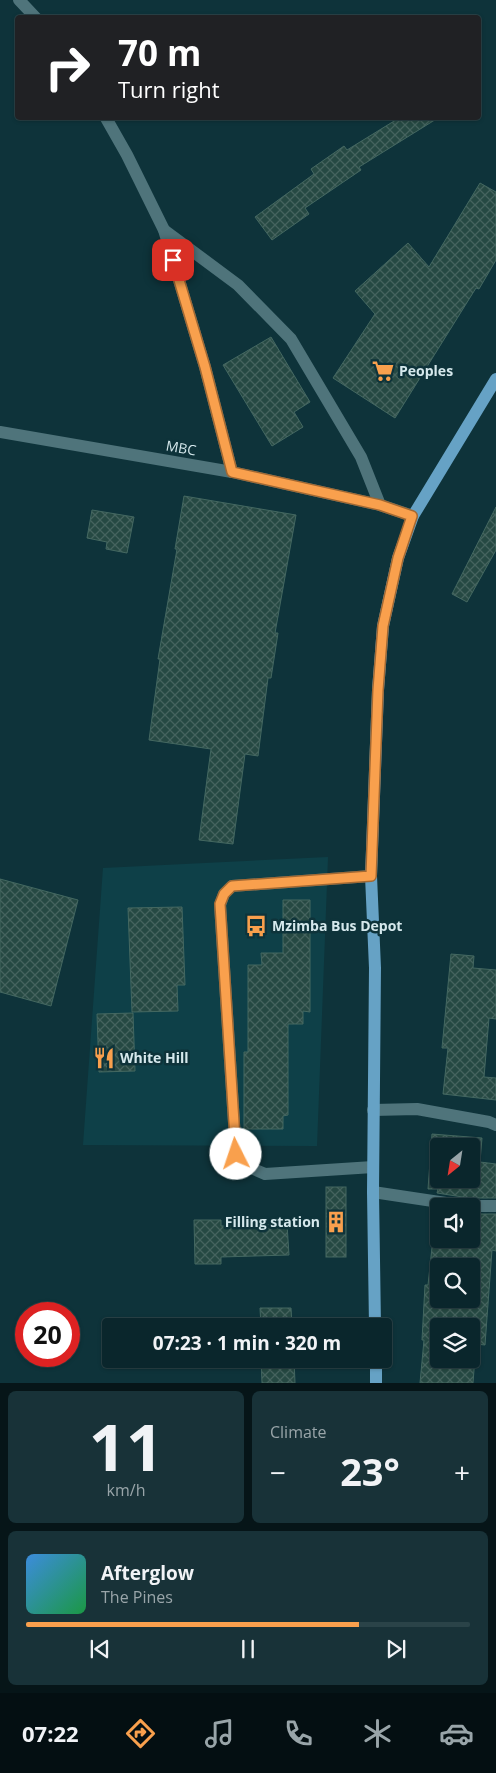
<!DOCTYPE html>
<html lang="en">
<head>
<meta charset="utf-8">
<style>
  body { margin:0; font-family:"Open Sans",sans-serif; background:#183238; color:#f1f3f6; height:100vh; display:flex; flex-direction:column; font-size:19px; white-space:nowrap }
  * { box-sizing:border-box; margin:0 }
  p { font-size:16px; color:#99a5a9 }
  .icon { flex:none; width:28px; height:28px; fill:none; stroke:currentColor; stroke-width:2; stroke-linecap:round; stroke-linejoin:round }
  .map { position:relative; height:1383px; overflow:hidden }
  .details { display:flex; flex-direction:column; gap:8px; padding:8px; background:#061518; flex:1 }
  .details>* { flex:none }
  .banner { position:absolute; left:15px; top:15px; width:466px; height:105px; border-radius:5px; box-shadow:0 1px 4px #0004,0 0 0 1px #2a4348; background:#202124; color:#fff; overflow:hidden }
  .needle { width:32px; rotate:210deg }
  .controls { position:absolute; left:430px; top:1138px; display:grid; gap:10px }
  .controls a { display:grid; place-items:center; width:50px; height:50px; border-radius:5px; background:#0a262c; box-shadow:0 1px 4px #0004,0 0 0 1px #2a4348; font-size:25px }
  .speed { position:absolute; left:15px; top:1302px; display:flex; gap:10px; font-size:25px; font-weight:700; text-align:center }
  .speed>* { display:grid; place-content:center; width:65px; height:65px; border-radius:50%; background:#0a262c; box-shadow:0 1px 4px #0004,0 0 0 1px #2a4348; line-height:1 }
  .speed .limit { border:8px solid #d22; background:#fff; color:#111 }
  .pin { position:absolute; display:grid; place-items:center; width:42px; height:42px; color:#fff; margin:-21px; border-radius:10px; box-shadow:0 2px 8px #0006 }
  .me { position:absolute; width:55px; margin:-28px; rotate:356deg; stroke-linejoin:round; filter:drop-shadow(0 0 4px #0008) }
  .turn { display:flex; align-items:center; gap:18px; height:105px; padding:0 20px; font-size:22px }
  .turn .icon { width:65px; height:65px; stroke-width:2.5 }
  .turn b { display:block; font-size:35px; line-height:42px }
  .big { font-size:38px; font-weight:700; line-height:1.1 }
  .details .tile { flex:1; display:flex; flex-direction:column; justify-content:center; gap:8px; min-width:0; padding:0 18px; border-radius:8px; background:#183238 }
  .details .dial { align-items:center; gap:0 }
  .dial b { font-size:65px; line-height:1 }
  .song { display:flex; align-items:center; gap:15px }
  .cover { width:60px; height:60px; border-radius:8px; background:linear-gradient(135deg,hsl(210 70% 55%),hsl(140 70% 35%)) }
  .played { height:5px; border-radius:2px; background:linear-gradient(90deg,#f9a04d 75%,#2a4348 75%) }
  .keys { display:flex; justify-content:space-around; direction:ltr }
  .heat { display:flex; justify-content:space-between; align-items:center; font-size:28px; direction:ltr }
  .details .tiles { flex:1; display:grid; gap:8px; grid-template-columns:1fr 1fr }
  .tile:last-child { grid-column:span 2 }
  .trip { position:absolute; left:102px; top:1318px; width:290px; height:50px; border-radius:5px; background:#0a262c; box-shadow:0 1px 4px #0004,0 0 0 1px #2a4348; font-weight:700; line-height:50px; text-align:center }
  .dock { display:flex; height:80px; justify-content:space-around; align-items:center; background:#040f12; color:#99a5a9 }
  .dock .icon { width:35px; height:35px }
  .dock .selected { color:#f9a04d }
  .dock b { font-size:22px; color:#f1f3f6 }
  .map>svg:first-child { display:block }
  .built { fill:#0e4048 }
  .building { fill:url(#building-cross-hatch); stroke:#446861; fill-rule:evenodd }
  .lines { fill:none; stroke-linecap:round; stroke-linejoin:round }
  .minor { stroke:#4f747b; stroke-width:12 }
  .major { stroke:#66a2c5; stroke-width:12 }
  .route-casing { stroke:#a26832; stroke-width:12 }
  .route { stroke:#f9a04d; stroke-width:9 }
  .labels { text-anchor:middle; stroke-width:5; stroke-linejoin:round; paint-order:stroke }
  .poi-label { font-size:14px; font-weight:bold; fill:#d5e8ec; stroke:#0e333a; text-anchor:start }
  .street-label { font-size:14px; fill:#d5e8ec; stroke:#0e333a }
</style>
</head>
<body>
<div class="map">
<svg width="496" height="1383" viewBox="0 0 496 1383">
  <defs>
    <pattern id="building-cross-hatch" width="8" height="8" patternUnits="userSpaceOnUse" patternTransform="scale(1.25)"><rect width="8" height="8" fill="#264943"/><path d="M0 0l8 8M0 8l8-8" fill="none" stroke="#45635e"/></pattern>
  </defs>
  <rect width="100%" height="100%" fill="#0e333a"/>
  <path class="built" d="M328,857L317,1146L83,1145L103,868Z"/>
  <g class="building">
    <path d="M399,118H438L359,167L361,170L305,208L309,214L272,240L255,217L314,174L311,169L344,146L347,150Z"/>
    <path d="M480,183L496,192V260L479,289L476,288L395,418L333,378L375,314L355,291L408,243L429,267Z"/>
    <path d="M271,337L310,402L294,412L303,427L272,446L223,365Z"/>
    <path d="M184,496L296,515L275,633H278L271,678H268L258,756L245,754L233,844L199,840L211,749L149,740L160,659H158L177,549H175Z"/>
    <path d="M496,507V550L467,602L452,594Z"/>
    <path d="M92,510L134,517L127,553L106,549L107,542L87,538Z"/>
    <path d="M0,879L78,900L51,1006L0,992Z"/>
    <path d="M283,900H310V1012L303,1011V1024H288V1115L283,1116V1129H244V1052H248V965H262L261,953H283Z"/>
    <path d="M182,907L185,985H177L178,1011L132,1012L128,908Z"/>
    <path d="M451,954L474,956L473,968L496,970V1019L489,1018L484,1077L496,1078V1100L443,1094L448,1048H442Z"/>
    <path d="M133,1013L135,1071L99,1072L97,1014Z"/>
    <path d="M432,1134L482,1138L480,1162L496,1164V1198H469L437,1193L438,1189H428ZM439,1146H471V1179H439Z"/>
    <rect x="326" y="1187" width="20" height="70"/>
    <path d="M436,1210H439V1239H471V1214H496V1251L492,1250L485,1345L476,1344L473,1383H420L424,1340H422L425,1285H428ZM439,1266H471V1299H439ZM439,1326H471V1359H439Z"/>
    <path d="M194,1220H221V1226L287,1224L289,1255L221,1257V1264H195Z"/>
    <path d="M260,1308H291L292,1326H261Z"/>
    <path d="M261,1359H294L295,1383H262Z"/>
  </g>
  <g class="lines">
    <g class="minor">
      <path d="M19,0L36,18"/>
      <path d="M106,118L127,155L164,230L205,367L232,472"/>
      <path d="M164,230L238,285L291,339L361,457L380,505"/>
      <path d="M0,432L232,472L380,505L413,516"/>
      <path d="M371,876L232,886L224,894L220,905L236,1154L249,1167L265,1174L373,1167"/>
      <path d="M373,1110L417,1109L489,1122L496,1125"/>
      <path d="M373,1192L466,1206"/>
      <path d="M471,1206H496"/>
    </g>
    <g class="major">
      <path d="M375,1326L373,1192L375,968L371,876L378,690L383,626L398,558L413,516L496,379"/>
      <path d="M376,1359V1383"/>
    </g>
  </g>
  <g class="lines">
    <g class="route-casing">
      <path id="route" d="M173,260L205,367L232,472L380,505L412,516L398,558L383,626L378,690L371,876L232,886L224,894L220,904L236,1154"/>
    </g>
    <use href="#route" class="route"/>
  </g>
  <defs>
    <g id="supermarket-bare" transform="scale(1.725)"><path d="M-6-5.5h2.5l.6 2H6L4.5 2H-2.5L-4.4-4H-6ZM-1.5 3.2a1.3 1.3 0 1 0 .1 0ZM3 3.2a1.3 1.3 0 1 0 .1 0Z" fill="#f9a04d" stroke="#0e333a" stroke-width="2.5" paint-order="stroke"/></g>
    <g id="bus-bare" transform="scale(1.725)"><path d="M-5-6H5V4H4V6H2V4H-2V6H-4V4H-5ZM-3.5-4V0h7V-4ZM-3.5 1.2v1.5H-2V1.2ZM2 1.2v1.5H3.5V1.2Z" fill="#f9a04d" stroke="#0e333a" stroke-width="2.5" paint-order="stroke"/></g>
    <g id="restaurant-bare" transform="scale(1.725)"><path d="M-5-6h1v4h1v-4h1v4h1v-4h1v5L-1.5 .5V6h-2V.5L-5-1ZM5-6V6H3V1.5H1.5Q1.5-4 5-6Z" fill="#f9a04d" stroke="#0e333a" stroke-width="2.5" paint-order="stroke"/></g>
    <g id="building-bare" transform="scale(1.725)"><path d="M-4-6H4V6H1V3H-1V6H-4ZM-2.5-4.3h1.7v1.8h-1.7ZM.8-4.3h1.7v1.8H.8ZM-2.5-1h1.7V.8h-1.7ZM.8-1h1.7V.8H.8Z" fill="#f9a04d" stroke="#0e333a" stroke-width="2.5" paint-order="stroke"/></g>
  </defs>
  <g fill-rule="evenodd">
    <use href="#supermarket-bare" x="383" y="371"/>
    <use href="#bus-bare" x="256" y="926"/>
    <use href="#restaurant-bare" x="104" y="1058"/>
    <use href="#building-bare" x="336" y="1222"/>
  </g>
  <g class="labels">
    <g class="poi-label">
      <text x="399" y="376">Peoples</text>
      <text x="272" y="931">Mzimba Bus Depot</text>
      <text x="120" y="1063">White Hill</text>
      <text x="320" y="1227" text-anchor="end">Filling station</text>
    </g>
    <g class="street-label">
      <text transform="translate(181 448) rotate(10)" y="5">MBC</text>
    </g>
  </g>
</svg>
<div class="controls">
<a><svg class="needle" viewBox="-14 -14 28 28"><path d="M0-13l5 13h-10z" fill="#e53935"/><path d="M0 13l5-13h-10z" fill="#99a5a9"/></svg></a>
<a><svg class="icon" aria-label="sound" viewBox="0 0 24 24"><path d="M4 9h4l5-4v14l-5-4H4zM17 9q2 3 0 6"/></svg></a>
<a><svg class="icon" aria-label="search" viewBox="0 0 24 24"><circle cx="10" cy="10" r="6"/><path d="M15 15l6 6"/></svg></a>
<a><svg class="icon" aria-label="layers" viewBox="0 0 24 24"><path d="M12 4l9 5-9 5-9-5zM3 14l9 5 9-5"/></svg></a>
</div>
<div class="speed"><div class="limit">20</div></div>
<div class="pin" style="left:173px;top:260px;background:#d93025"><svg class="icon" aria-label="arrive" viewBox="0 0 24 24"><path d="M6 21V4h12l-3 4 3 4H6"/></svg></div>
<svg class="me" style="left:236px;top:1154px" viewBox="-20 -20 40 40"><circle r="19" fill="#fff"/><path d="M0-13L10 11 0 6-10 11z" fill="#f9a04d"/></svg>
<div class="trip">07:23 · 1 min · 320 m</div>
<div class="banner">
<div class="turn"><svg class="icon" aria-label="right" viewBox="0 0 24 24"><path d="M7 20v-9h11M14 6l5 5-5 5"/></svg><div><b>70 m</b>Turn right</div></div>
</div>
</div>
<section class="details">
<div class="tiles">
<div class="tile dial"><b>11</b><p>km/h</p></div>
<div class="tile"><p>Climate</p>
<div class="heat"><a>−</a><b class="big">23°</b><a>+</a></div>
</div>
<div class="tile">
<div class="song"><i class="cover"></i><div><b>Afterglow</b><p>The Pines</p></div></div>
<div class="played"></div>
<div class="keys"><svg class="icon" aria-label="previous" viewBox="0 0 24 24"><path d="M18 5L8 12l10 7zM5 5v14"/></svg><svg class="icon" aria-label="pause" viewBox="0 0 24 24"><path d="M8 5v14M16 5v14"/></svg><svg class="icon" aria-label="next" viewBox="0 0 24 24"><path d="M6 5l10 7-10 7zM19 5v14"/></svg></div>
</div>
</div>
</section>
<nav class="dock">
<b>07:22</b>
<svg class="icon selected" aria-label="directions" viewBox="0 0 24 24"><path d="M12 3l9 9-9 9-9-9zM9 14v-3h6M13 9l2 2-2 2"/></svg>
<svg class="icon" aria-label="music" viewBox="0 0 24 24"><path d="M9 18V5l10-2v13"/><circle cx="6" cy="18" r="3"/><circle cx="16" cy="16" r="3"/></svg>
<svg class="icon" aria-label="phone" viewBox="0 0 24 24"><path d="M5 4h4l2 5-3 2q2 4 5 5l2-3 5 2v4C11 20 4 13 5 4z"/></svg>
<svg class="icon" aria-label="climate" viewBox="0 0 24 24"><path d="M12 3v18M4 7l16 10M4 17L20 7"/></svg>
<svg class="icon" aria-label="car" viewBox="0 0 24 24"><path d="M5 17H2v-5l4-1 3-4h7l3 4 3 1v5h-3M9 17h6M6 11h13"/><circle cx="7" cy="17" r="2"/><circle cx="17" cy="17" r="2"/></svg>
</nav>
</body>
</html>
